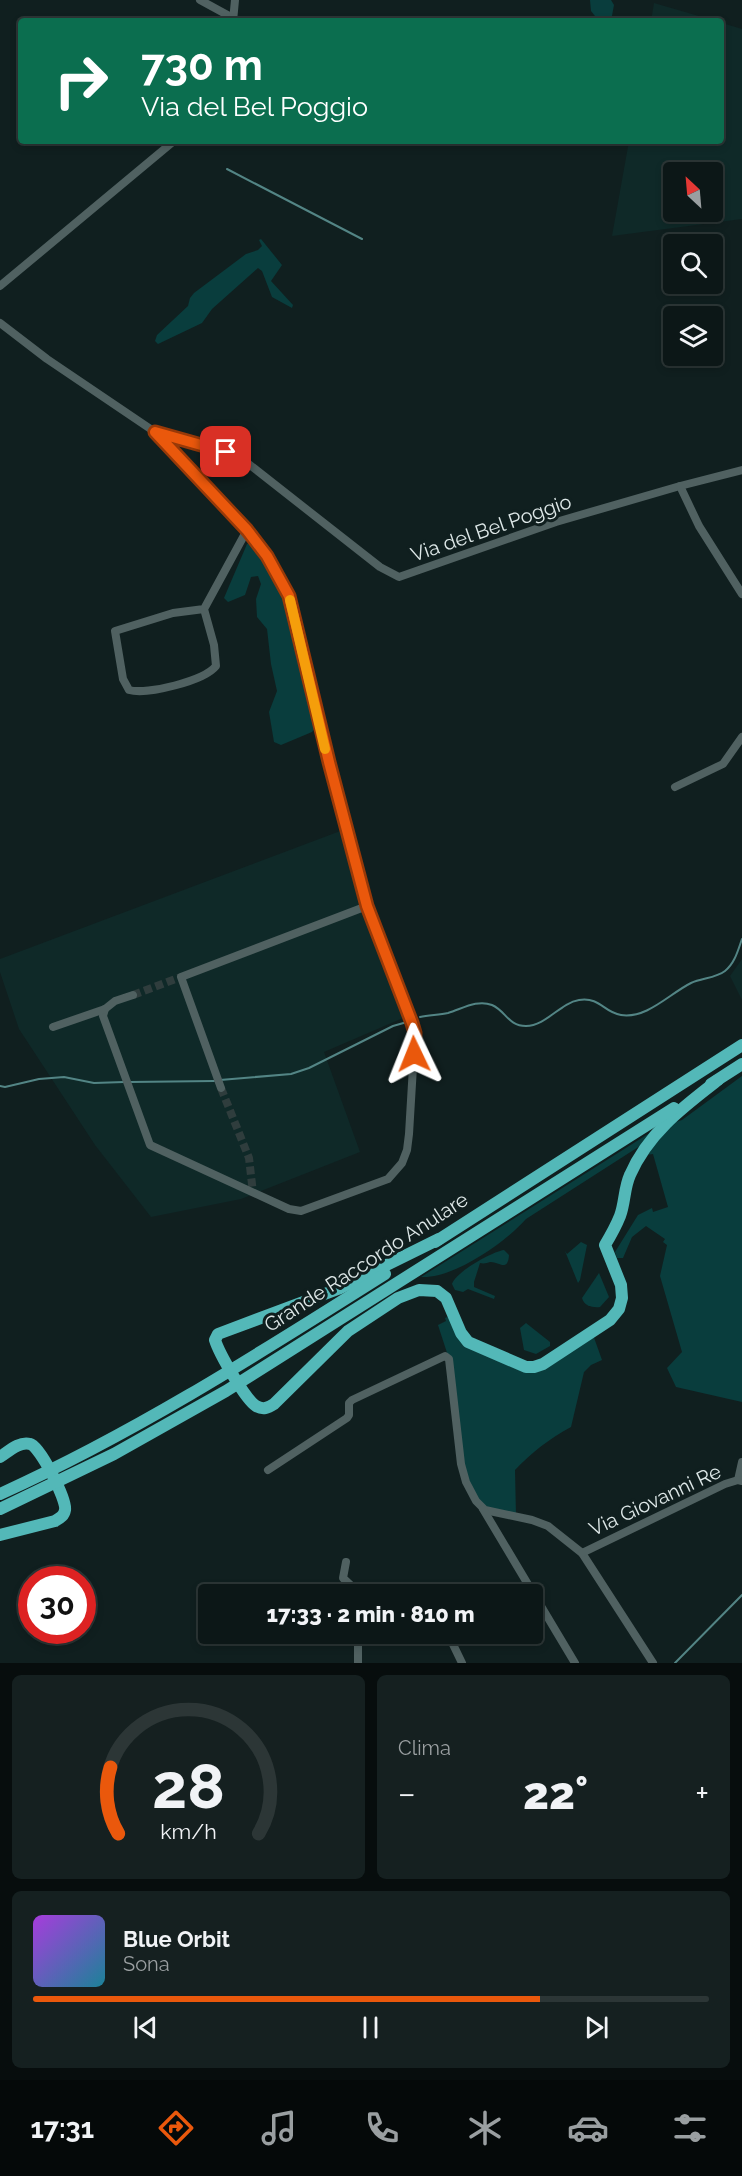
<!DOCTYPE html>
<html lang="it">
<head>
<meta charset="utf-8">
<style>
  body { margin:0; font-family:Raleway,sans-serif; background:#152020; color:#f1f3f6; height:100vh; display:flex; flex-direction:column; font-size:22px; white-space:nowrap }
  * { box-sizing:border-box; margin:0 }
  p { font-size:20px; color:#9a9fa1 }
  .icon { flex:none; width:33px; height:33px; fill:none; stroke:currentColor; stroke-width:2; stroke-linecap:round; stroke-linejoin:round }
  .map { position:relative; height:1663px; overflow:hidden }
  .side { display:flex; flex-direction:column; gap:12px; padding:12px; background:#070d0d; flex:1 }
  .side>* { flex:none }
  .banner { position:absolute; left:18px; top:18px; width:706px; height:126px; border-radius:6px; box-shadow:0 3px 9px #0003,0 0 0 2px #2c3636; background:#0b6e4f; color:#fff; overflow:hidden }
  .needle { width:39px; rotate:334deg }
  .controls { position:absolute; left:663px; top:162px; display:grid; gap:12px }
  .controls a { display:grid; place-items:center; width:60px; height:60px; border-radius:6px; background:#0c1717; box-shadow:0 3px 9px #0003,0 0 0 2px #2c3636; font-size:30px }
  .speed { position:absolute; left:18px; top:1566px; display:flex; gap:12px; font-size:30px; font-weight:700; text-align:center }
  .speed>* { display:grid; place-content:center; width:78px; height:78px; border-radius:50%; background:#0c1717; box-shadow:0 3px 9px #0003,0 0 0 2px #2c3636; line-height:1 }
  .speed .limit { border:9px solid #d22; background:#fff; color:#111 }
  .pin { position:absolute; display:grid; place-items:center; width:51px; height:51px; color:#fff; margin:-26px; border-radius:12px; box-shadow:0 3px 9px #0006 }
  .me { position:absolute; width:66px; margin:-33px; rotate:358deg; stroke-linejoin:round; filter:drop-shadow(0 0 4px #0008) }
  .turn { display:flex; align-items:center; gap:21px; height:126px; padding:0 24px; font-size:27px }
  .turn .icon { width:78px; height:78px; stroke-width:2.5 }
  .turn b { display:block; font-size:42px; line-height:51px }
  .big { font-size:45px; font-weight:800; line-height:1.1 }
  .side .widget { flex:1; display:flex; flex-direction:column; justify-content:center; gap:9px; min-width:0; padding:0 21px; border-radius:9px; background:#152020 }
  .side .dial { align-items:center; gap:0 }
  .dial svg { height:156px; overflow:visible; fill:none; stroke:#2c3636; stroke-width:7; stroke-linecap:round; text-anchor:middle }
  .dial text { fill:#f1f3f6; stroke:none }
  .song { display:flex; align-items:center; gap:18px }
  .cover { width:72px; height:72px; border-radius:9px; background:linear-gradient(135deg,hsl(280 70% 55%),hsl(190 70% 35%)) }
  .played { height:6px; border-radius:3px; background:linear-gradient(90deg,#ea580c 75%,#2c3636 75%) }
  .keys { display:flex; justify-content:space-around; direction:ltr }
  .heat { display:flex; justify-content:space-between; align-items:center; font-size:33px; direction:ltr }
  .side .tiles { flex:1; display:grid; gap:12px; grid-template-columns:1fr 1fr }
  .widget:last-child { grid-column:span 2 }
  .trip { position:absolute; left:198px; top:1584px; width:345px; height:60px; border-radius:6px; background:#0c1717; box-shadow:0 3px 9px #0003,0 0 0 2px #2c3636; font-weight:800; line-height:60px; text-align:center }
  .tabs { display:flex; height:96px; justify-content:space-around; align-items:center; background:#050909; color:#9a9fa1 }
  .tabs .icon { width:42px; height:42px }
  .tabs .selected { color:#ea580c }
  .tabs b { font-size:27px; color:#f1f3f6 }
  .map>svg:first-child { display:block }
  .built { fill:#0f2928; fill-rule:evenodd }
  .green { fill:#093d3d }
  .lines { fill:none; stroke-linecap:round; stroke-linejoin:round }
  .stream { stroke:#538585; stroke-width:2 }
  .minor-tunnel { stroke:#2f3d3d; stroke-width:8; stroke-dasharray:8 4; stroke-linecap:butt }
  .minor { stroke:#506161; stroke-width:8 }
  .highway { stroke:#53b8b8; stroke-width:12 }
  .route-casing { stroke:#983908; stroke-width:15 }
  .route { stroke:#ea580c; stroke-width:10 }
  .slow { stroke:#f59e0b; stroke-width:10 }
  .labels { text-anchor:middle; stroke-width:6; stroke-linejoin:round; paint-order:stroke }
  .street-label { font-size:20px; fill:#dee8e8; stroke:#101f1f }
</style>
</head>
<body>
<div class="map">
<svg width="742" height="1663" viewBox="0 0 742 1663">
  <rect width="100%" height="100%" fill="#101f1f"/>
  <g class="built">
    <path d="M654,3L716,21H651Z"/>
    <path d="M722,23L742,29V219L612,236L629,141H722ZM674,172H712V212H674Z"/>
    <path d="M343,830L371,927L403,1018L324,1052L360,1152L241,1199L151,1217L95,1145L19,1029L0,972V959Z"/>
    <path d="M742,959V1000L730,976Z"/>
  </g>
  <g class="green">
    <path d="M590,0H611L614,5L611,21H599L591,11Z"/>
    <path d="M261,239L282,265L271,281L293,305L292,308L272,297L262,271L258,268L212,309L202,323L158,344L155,341L157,335L188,306L190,298L194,293L246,254L258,250L262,246L259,240Z"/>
    <path d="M250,542C284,558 308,689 316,727L312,732L281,745L274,742L269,712L277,691L271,664L267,629L257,617L256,599L261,584L258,576L251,577L245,595L228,602L224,598L247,544Z"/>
    <path d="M742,1076V1402L676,1387L667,1368L682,1352L660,1276L667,1245L663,1242L665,1239L646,1226L632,1237L623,1258H617L615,1252L638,1215L652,1208L653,1212L668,1207L653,1154L646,1155L661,1127L682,1120Z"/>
    <path d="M656,1129L643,1144L526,1219C505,1243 453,1279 421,1277Z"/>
    <path d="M581,1242L587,1245L580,1280L578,1283L565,1251L567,1254Z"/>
    <path d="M504,1250L509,1255C508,1273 498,1261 490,1262C487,1263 484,1264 480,1263L474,1282V1287L495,1296L494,1299L468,1289L463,1292L455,1290L452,1284C456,1272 491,1252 504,1250Z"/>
    <path d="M599,1273L609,1297L600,1307C593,1308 584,1306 582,1298Z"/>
    <path d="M452,1315L461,1333L526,1367L592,1332L602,1360L591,1365L584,1372L571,1427C549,1439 532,1452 515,1470L516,1516L490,1511L466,1488L449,1359L438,1325L446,1321L445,1318Z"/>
    <path d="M526,1323L550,1342V1346L536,1354L524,1350L520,1328Z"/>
  </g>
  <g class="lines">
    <g class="stream">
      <path d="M227,169L362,239"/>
      <path d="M420,1017C429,1015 439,1015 448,1013C462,1009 477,999 492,1005C506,1011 508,1026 526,1026C546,1026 560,1003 579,1000C601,997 603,1012 621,1015C647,1019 669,994 691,983C702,978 716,978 725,971C735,963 738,950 742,939"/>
      <path d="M220,1080L291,1074L309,1068L393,1026L407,1022"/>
      <path d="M130,1082L214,1081"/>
      <path d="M0,1086L5,1087L39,1079L64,1077L94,1083L124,1082"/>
      <path d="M675,1663L742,1595"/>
    </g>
    <g class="minor-tunnel">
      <path d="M133,995L181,977"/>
      <path d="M221,1088L249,1158L253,1193"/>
    </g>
    <g class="minor">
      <path d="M200,0L233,18"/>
      <path d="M233,21L235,0"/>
      <path d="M0,286L174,141"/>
      <path d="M0,323L47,359L155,432L247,530L279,575L291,604L329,762L367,906L409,1013L415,1033L409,1134L407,1150L402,1163L388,1179L301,1211L289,1209L150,1145L103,1016L105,1009"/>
      <path d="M159,433L211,447L241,458L380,567L399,577L556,522L680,486L699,526L742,594"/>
      <path d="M680,486L742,470"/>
      <path d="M204,609L173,613L115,631L123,679L129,690C147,695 204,681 216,666L214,645L204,609L247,530"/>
      <path d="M675,787L723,764L742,737"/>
      <path d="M53,1027L105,1009L115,1001L133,995"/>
      <path d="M221,1088L181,977L367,906"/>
      <path d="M268,1470L347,1418L349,1415V1403L352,1400L445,1356L449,1359L461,1464L466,1482L476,1501L485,1510L532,1520L548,1526L582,1553L653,1663"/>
      <path d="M738,1480L742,1462"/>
      <path d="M483,1509L575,1663"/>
      <path d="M582,1553L725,1484L738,1480L742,1481"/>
      <path d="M346,1562L343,1578L360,1594"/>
      <path d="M448,1634L462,1663"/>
      <path d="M358,1663V1641L360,1634"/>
    </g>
    <g class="highway">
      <path d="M711,1084L742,1064"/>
      <path d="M439,1239L338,1289L218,1334L215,1340C219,1353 245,1399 256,1406C263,1410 268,1408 274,1404L348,1331L398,1298L419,1290L437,1291L446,1298L461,1333L468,1342L526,1367H534L543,1364L610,1320L619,1309L622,1298L621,1285L605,1245C611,1235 616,1226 620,1216C625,1203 624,1188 630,1175C648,1133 683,1107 718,1080"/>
      <path d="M435,1242L742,1045"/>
      <path d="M0,1457C8,1452 19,1441 30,1444C40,1446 67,1500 65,1510C64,1516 60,1518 55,1521L0,1535"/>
      <path d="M0,1494C135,1433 260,1353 385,1274"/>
      <path d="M0,1509L114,1454L226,1391L674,1108"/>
    </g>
  </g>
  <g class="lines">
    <g class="route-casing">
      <path id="route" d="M226,452L155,432L247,530L267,556L289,596L329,762L367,906L412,1023L415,1033L414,1054"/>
    </g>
    <use href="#route" class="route"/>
    <path class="slow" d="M290,600L325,749"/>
  </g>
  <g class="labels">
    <g class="street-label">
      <text transform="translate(491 528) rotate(-19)" y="7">Via del Bel Poggio</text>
      <text transform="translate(366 1262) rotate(-33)" y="7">Grande Raccordo Anulare</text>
      <text transform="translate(655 1500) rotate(-25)" y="7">Via Giovanni Re</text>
    </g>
  </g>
</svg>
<div class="controls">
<a><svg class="needle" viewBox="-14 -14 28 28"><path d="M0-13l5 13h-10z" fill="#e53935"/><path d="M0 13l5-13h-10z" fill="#9a9fa1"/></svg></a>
<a><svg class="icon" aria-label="search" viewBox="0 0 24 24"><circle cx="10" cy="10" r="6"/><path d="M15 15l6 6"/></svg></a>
<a><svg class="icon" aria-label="layers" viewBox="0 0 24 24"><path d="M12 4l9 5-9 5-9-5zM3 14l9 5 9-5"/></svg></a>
</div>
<div class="speed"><div class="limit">30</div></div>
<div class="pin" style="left:226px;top:452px;background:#d93025"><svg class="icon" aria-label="arrive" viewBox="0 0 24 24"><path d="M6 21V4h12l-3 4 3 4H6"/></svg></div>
<svg class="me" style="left:414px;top:1054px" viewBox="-20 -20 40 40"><path d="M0-17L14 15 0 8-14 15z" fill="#ea580c" stroke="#fff" stroke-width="4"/></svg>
<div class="trip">17:33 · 2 min · 810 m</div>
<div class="banner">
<div class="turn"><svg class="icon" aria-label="right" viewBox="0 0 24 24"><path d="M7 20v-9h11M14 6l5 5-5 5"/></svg><div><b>730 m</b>Via del Bel Poggio</div></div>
</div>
</div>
<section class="side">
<div class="tiles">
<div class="widget dial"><svg viewBox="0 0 100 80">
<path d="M14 69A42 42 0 1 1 86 69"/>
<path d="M14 69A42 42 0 0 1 10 35" stroke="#ea580c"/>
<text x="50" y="56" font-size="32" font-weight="700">28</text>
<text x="50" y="72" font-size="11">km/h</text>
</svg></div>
<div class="widget"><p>Clima</p>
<div class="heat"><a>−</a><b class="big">22°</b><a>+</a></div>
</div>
<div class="widget">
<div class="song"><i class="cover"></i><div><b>Blue Orbit</b><p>Sona</p></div></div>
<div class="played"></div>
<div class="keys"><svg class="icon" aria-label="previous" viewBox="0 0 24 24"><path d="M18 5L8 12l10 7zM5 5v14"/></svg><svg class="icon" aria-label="pause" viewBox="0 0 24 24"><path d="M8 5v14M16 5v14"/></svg><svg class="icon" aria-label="next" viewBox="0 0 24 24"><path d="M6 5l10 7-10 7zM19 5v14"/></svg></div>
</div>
</div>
</section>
<nav class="tabs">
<b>17:31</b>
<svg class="icon selected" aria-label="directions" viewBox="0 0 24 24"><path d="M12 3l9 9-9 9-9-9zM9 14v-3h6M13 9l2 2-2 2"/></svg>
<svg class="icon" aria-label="music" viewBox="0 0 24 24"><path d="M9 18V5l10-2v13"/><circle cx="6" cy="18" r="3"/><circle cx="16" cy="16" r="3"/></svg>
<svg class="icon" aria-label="phone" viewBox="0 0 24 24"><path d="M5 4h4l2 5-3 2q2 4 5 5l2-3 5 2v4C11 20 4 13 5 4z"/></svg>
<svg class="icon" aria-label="climate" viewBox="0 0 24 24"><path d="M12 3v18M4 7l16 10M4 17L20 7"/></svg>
<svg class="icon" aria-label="car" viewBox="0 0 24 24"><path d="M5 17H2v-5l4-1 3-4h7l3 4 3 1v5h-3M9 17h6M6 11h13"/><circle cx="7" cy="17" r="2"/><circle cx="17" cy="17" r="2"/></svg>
<svg class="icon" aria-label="filters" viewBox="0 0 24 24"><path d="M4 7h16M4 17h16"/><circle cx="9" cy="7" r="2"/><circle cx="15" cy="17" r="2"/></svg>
</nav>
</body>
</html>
